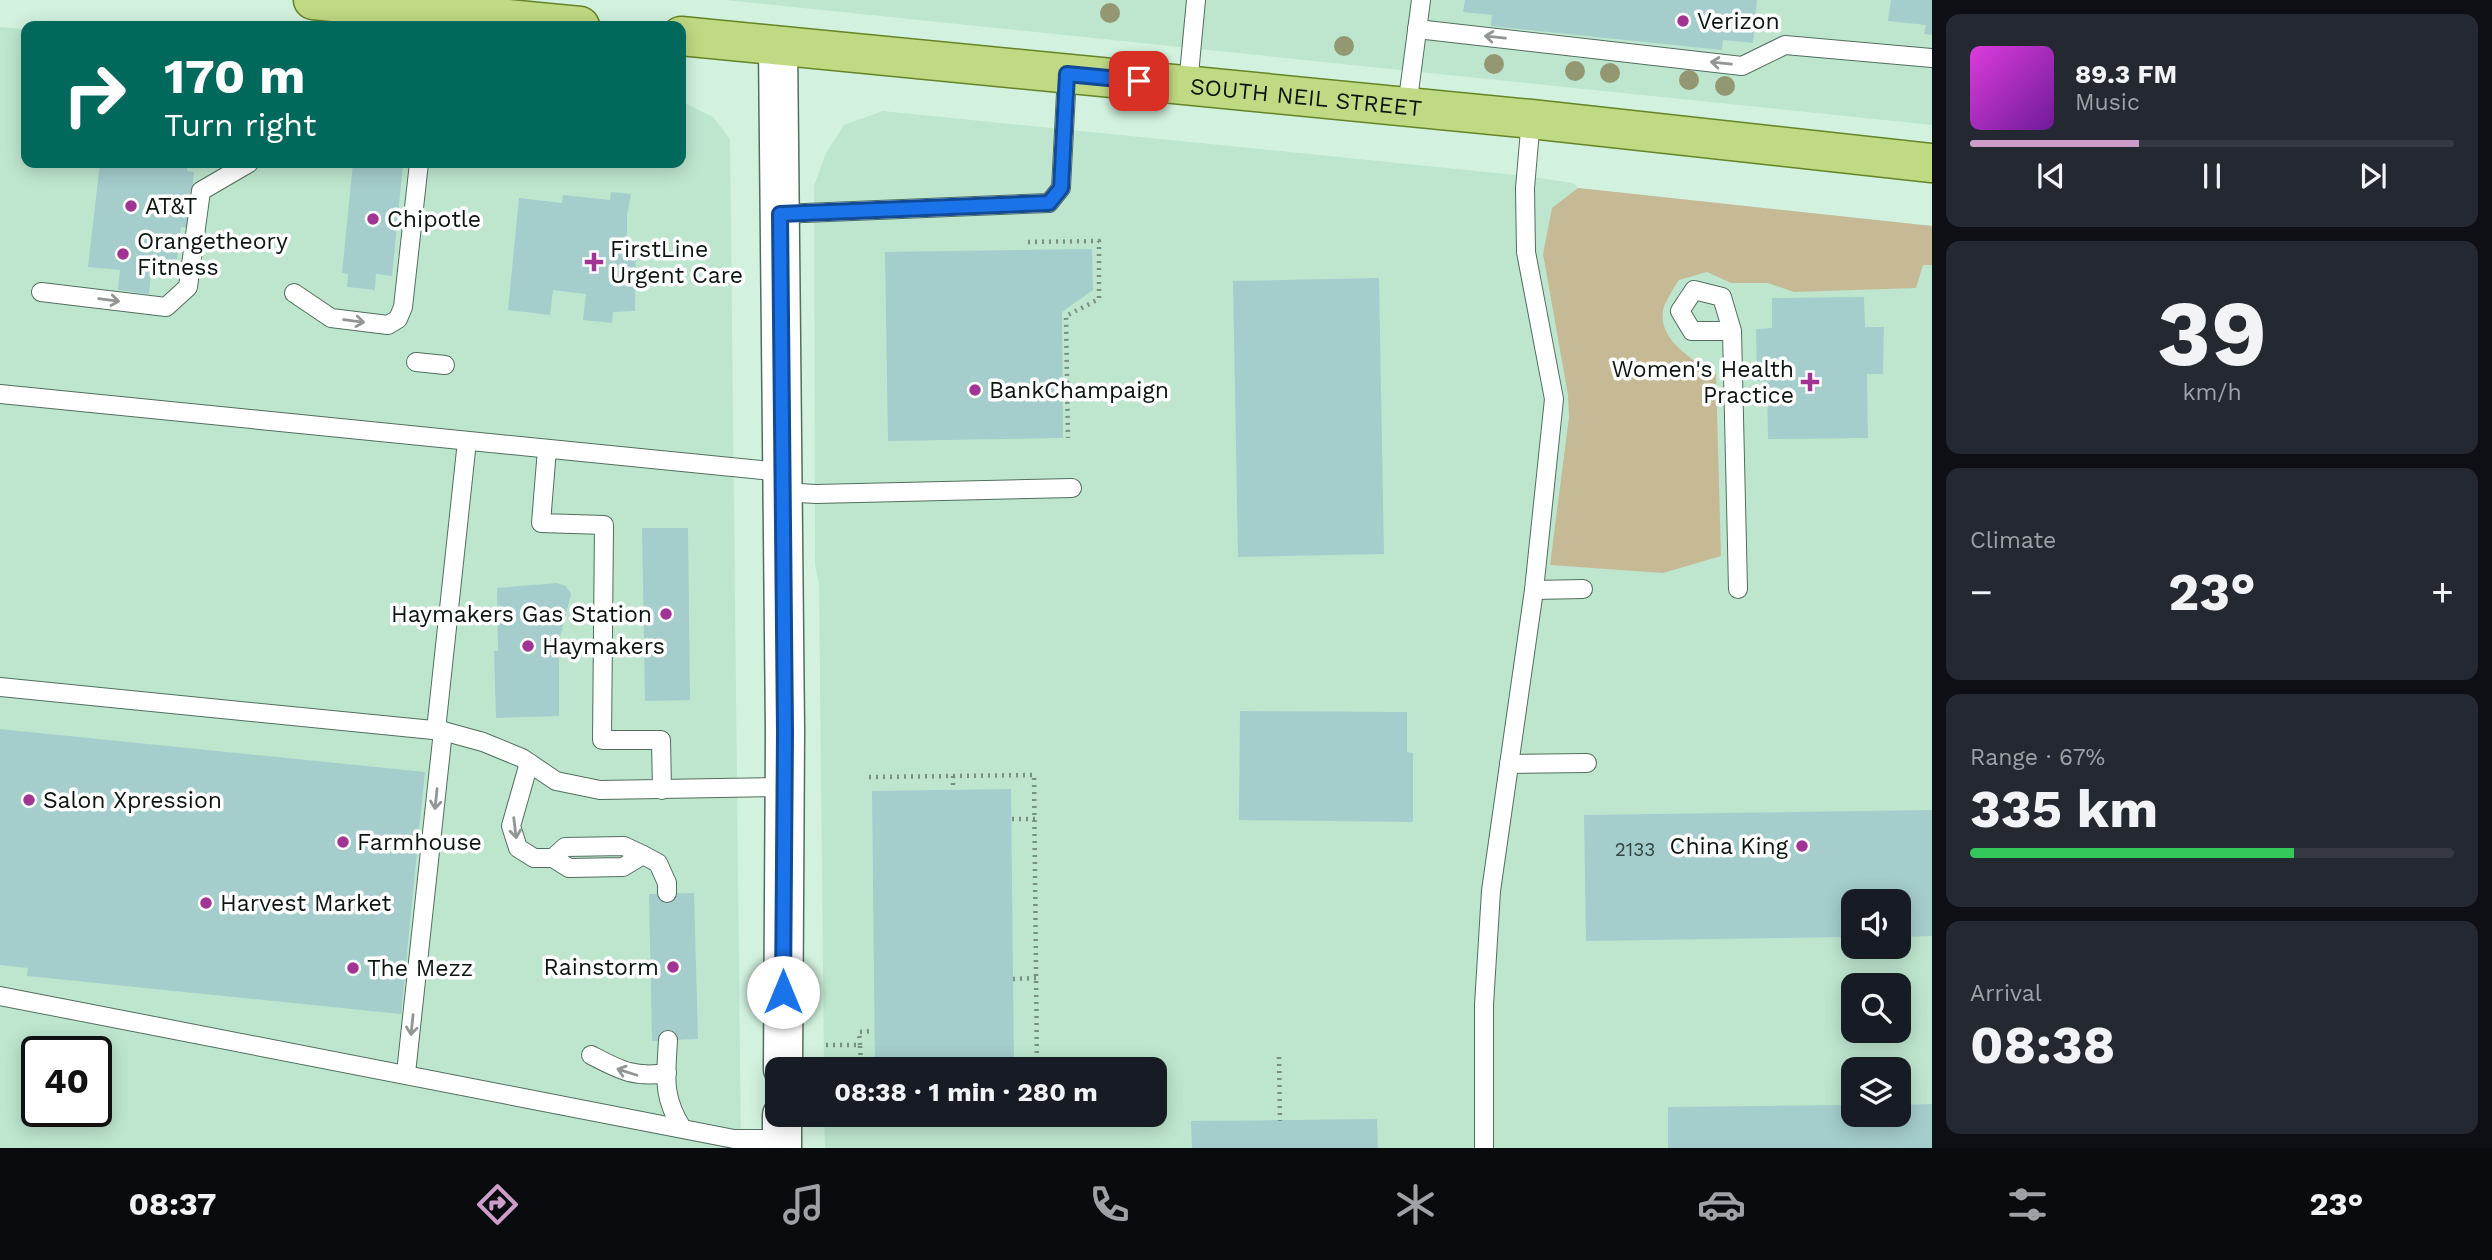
<!DOCTYPE html>
<html lang="en">
<head>
<meta charset="utf-8">
<style>
  body { margin:0; font-family:"Work Sans",sans-serif; background:#242831; color:#f1f3f6; height:100vh; display:flex; flex-direction:column; font-size:26px; white-space:nowrap }
  * { box-sizing:border-box; margin:0 }
  p { font-size:23px; color:#9ea1a6 }
  .icon { flex:none; width:38px; height:38px; fill:none; stroke:currentColor; stroke-width:2; stroke-linecap:round; stroke-linejoin:round }
  .map { position:relative; flex:1; overflow:hidden }
  .details { display:flex; flex-direction:column; gap:14px; padding:14px; background:#0d0f14; width:560px }
  .details>* { flex:none }
  .top-card { position:absolute; left:21px; top:21px; width:665px; height:147px; border-radius:14px; box-shadow:0 4px 18px #0003; background:#00695c; color:#fff; overflow:hidden }
  .fabs { position:absolute; left:1841px; top:889px; display:grid; gap:14px }
  .fabs a { display:grid; place-items:center; width:70px; height:70px; border-radius:14px; background:#171b24; box-shadow:0 4px 18px #0003; font-size:35px }
  .speed { position:absolute; left:21px; top:1036px; display:flex; gap:14px; font-size:35px; font-weight:700; text-align:center }
  .speed>* { display:grid; place-content:center; width:91px; height:91px; border-radius:50%; background:#171b24; box-shadow:0 4px 18px #0003; line-height:1 }
  .speed .limit { border:4px solid #111; border-radius:10px; background:#fff; color:#111 }
  .pin { position:absolute; display:grid; place-items:center; width:60px; height:60px; color:#fff; margin:-30px; border-radius:14px; box-shadow:0 4px 10px #0006 }
  .me { position:absolute; width:77px; margin:-38px; rotate:0deg; stroke-linejoin:round; filter:drop-shadow(0 0 5px #0008) }
  .turn { display:flex; align-items:center; gap:24px; height:147px; padding:0 28px; font-size:32px }
  .turn .icon { width:91px; height:91px; stroke-width:2.5 }
  .turn b { display:block; font-size:49px; line-height:60px }
  .big { font-size:52px; font-weight:700; line-height:1.1 }
  .details .card { flex:1; display:flex; flex-direction:column; justify-content:center; gap:10px; min-width:0; padding:0 24px; border-radius:14px; background:#242831 }
  .details .dial { align-items:center; gap:0 }
  .dial b { font-size:91px; line-height:1 }
  .song { display:flex; align-items:center; gap:21px }
  .cover { width:84px; height:84px; border-radius:10px; background:linear-gradient(135deg,hsl(300 70% 55%),hsl(280 70% 35%)) }
  .played { height:7px; border-radius:4px; background:linear-gradient(90deg,#cd9dca 35%,#363941 35%) }
  .keys { display:flex; justify-content:space-around; direction:ltr }
  .heat { display:flex; justify-content:space-between; align-items:center; font-size:38px; direction:ltr }
  .charge { height:10px; border-radius:5px; background:linear-gradient(90deg,#34c759 67%,#363941 0) }
  .trip { position:absolute; left:765px; top:1057px; width:402px; height:70px; border-radius:14px; background:#171b24; box-shadow:0 4px 18px #0003; font-weight:700; line-height:70px; text-align:center }
  .menu { display:flex; height:112px; justify-content:space-around; align-items:center; background:#090b0e; color:#9ea1a6 }
  .menu .icon { width:49px; height:49px }
  .menu .on { color:#cd9dca }
  .menu b { font-size:32px; color:#f1f3f6 }
  main { display:flex; flex:1; min-height:0 }
  .map>svg:first-child { display:block }
  .built { fill:#bee6cf; fill-rule:evenodd }
  .green { fill:#c6b996 }
  .building { fill:#a5cdcc }
  .lines { fill:none; stroke-linecap:round; stroke-linejoin:round }
  .lane-casing { stroke:#526e5e; stroke-width:20 }
  .secondary-casing { stroke:#526e5e; stroke-width:41 }
  .primary-casing { stroke:#658425; stroke-width:41 }
  .path { stroke:#798f82; stroke-width:4.5; stroke-dasharray:2 5; stroke-linecap:butt }
  .lane { stroke:#fff; stroke-width:18 }
  .secondary { stroke:#fff; stroke-width:38 }
  .primary { stroke:#c0d983; stroke-width:38 }
  .tree { fill:#949872 }
  .oneway { stroke:#919693 }
  .route-casing { stroke:#114b97; stroke-width:18 }
  .route { stroke:#1a73e8; stroke-width:12 }
  .poi-dot { fill:#a23494; stroke:#fff; stroke-width:2.5 }
  .labels { text-anchor:middle; stroke-width:7; stroke-linejoin:round; paint-order:stroke }
  .number-label { font-size:19px; fill:#32443f }
  .poi-label { font-size:23px; fill:#0b1610; stroke:#fff; text-anchor:start }
  .street-label { font-size:23px; fill:#0b1610; stroke:#fff }
</style>
</head>
<body>
<main>
<div class="map">
<svg width="1932" height="1148" viewBox="0 0 1932 1148">
  <rect width="100%" height="100%" fill="#d2f2df"/>
  <g class="built">
    <path d="M726,0H1932V125Z"/>
    <path d="M0,27L26,29V163H681V101L713,117L730,139L741,1148H0ZM37,1052H96V1111H37Z"/>
    <path d="M883,111L1526,176L1573,183L1578,188L1932,226V1148H825L824,1115H1155V1069H824L819,584L815,565L814,186L826,153L844,125ZM1853,901H1899V947H1853ZM1853,985H1899V1031H1853ZM1853,1069H1899V1115H1853Z"/>
  </g>
  <path class="green" d="M1578,188L1932,226V265H1923L1916,288L1794,292L1768,283H1731L1707,272L1679,280C1674,287 1669,296 1665,304C1652,337 1694,361 1716,374L1721,556L1663,573L1550,565L1569,417L1568,395L1543,254L1552,208Z"/>
  <g class="building">
    <path d="M1465,0H1757L1753,43L1723,40L1722,50L1491,26L1492,15L1463,12Z"/>
    <path d="M1891,0H1932V35L1924,34L1926,25L1888,21Z"/>
    <path d="M100,163H172L188,165L187,171L194,172L188,228L181,227L175,277L151,274L149,294L118,290L120,270L88,267Z"/>
    <path d="M353,163L403,165L392,276L376,274L375,290L347,287L348,274L342,273Z"/>
    <path d="M611,192L631,194L627,216V249H636L635,311L613,312L612,323L583,320L586,294L553,290L550,315L508,310L519,198L562,203L563,195L610,200Z"/>
    <path d="M1092,249L1093,290L1062,312L1063,438L888,441L885,252Z"/>
    <path d="M1379,278L1384,554L1238,557L1233,281Z"/>
    <path d="M1864,297L1865,327H1884L1883,374H1867L1868,438L1768,439L1767,381H1757L1756,329L1772,328V298Z"/>
    <path d="M642,528H688L690,700L645,701Z"/>
    <path d="M557,583L566,586L571,594L559,641V716L496,718L494,651H498L497,588Z"/>
    <path d="M1240,711L1407,712V752L1413,753V822L1239,820Z"/>
    <path d="M0,729L425,772L401,1014L27,976L28,968L0,965Z"/>
    <path d="M1011,789L1014,1065L875,1068L872,791Z"/>
    <path d="M1932,810V936L1899,937V901H1853V937L1586,941L1584,815Z"/>
    <path d="M694,893L698,1039L652,1041L649,894Z"/>
    <path d="M1932,1104V1148H1668V1107L1853,1105V1115H1899V1105Z"/>
    <path d="M1377,1119L1378,1148H1192L1191,1121Z"/>
  </g>
  <g class="lines">
    <g class="lane-casing">
      <g id="lane">
        <path d="M1417,29L1742,66L1785,45L1932,58"/>
        <path d="M1188,85L1196,0"/>
        <path d="M1407,107L1421,0"/>
        <path d="M780,214L1049,203L1061,188L1067,74"/>
        <path d="M41,292L166,307L188,287L201,191L249,163"/>
        <path d="M294,293L331,318L388,325L398,319L403,307L419,163"/>
        <path d="M1732,331H1692L1680,311L1694,290L1722,297L1732,331L1738,589"/>
        <path d="M416,362L445,365"/>
        <path d="M0,394L781,472"/>
        <path d="M547,449L541,523L604,525L602,740H661L662,790"/>
        <path d="M782,492L816,494L1072,488"/>
        <path d="M1534,590L1583,589"/>
        <path d="M0,687L443,731L483,742L522,758L556,781L600,790L785,787"/>
        <path d="M436,730L467,441"/>
        <path d="M529,763L511,826L518,848L534,858H553L569,868L623,867L643,855L658,863L667,883V893"/>
        <path d="M1509,764L1587,763"/>
        <path d="M553,858L565,847L624,846L643,855"/>
        <path d="M0,996L734,1139H782"/>
        <path d="M668,1040C666,1077 662,1096 682,1128"/>
        <path d="M591,1055C620,1070 633,1078 667,1073"/>
        <path d="M406,1073L443,731"/>
        <path d="M1484,1148V1005L1491,891L1534,590L1554,399L1526,252L1525,188L1531,119"/>
      </g>
    </g>
    <g class="secondary-casing">
      <g id="secondary">
        <path d="M778,46L785,732L783,1069"/>
        <path d="M782,1148V1115"/>
      </g>
    </g>
    <g class="primary-casing">
      <g id="primary">
        <path d="M313,0L580,26"/>
        <path id="s1" d="M681,36L1531,119L1932,163"/>
      </g>
    </g>
    <g class="path">
      <path d="M1028,242L1099,241V299L1066,316L1068,438"/>
      <path d="M953,776V790"/>
      <path d="M869,777L1034,775L1037,1069"/>
      <path d="M1012,819H1035"/>
      <path d="M1013,979L1036,978"/>
      <path d="M826,1045H860L861,1069"/>
      <path d="M860,1045L859,1032L874,1031"/>
      <path d="M1279,1057L1280,1121"/>
      <path d="M1005,1065V1069"/>
    </g>
    <use href="#lane" class="lane"/>
    <use href="#secondary" class="secondary"/>
    <use href="#primary" class="primary"/>
  </g>
  <g class="tree">
    <circle cx="1110" cy="13" r="10"/>
    <circle cx="1344" cy="46" r="10"/>
    <circle cx="1494" cy="64" r="10"/>
    <circle cx="1575" cy="71" r="10"/>
    <circle cx="1610" cy="73" r="10"/>
    <circle cx="1689" cy="80" r="10"/>
    <circle cx="1725" cy="86" r="10"/>
  </g>
  <defs><path id="oneway-shaft" d="M-6 0H5M1.5-3L5.5 0L1.5 3" fill="none" stroke-width="1.6" stroke-linecap="round" stroke-linejoin="round" transform="scale(1.75)"/></defs>
  <g class="oneway">
    <use href="#oneway-shaft" transform="translate(1495 37) rotate(-174)"/>
    <use href="#oneway-shaft" transform="translate(1721 63) rotate(-174)"/>
    <use href="#oneway-shaft" transform="translate(109 300) rotate(7)"/>
    <use href="#oneway-shaft" transform="translate(354 321) rotate(7)"/>
    <use href="#oneway-shaft" transform="translate(436 799) rotate(96)"/>
    <use href="#oneway-shaft" transform="translate(515 828) rotate(83)"/>
    <use href="#oneway-shaft" transform="translate(412 1025) rotate(96)"/>
    <use href="#oneway-shaft" transform="translate(627 1072) rotate(-162)"/>
  </g>
  <g class="lines">
    <g class="route-casing">
      <path id="route" d="M783,992L785,732L780,214L1049,203L1061,188L1067,74L1139,81"/>
    </g>
    <use href="#route" class="route"/>
  </g>
  <g class="poi-dot">
    <circle cx="1683" cy="21" r="7"/>
    <circle cx="131" cy="206" r="7"/>
    <circle cx="373" cy="219" r="7"/>
    <circle cx="123" cy="254" r="7"/>
    <path d="M590.5 251.5h7v7h7v7h-7v7h-7v-7h-7v-7h7z"/>
    <path d="M1806.5 371.5h7v7h7v7h-7v7h-7v-7h-7v-7h7z"/>
    <circle cx="975" cy="390" r="7"/>
    <circle cx="666" cy="614" r="7"/>
    <circle cx="528" cy="646" r="7"/>
    <circle cx="29" cy="800" r="7"/>
    <circle cx="343" cy="842" r="7"/>
    <circle cx="1802" cy="846" r="7"/>
    <circle cx="206" cy="903" r="7"/>
    <circle cx="673" cy="967" r="7"/>
    <circle cx="353" cy="968" r="7"/>
  </g>
  <g class="labels">
    <g class="number-label">
      <text x="1635" y="856">2133</text>
    </g>
    <g class="poi-label">
      <text x="1697" y="29">Verizon</text>
      <text x="145" y="214">AT&amp;T</text>
      <text x="387" y="227">Chipotle</text>
      <text x="137" y="249">Orangetheory<tspan x="137" dy="26">Fitness</tspan></text>
      <text x="610" y="257">FirstLine<tspan x="610" dy="26">Urgent Care</tspan></text>
      <text x="1794" y="377" text-anchor="end">Women's Health<tspan x="1794" dy="26">Practice</tspan></text>
      <text x="989" y="398">BankChampaign</text>
      <text x="652" y="622" text-anchor="end">Haymakers Gas Station</text>
      <text x="542" y="654">Haymakers</text>
      <text x="43" y="808">Salon Xpression</text>
      <text x="357" y="850">Farmhouse</text>
      <text x="1788" y="854" text-anchor="end">China King</text>
      <text x="220" y="911">Harvest Market</text>
      <text x="659" y="975" text-anchor="end">Rainstorm</text>
      <text x="367" y="976">The Mezz</text>
    </g>
    <g class="street-label">
      <text dy="8" stroke="none"><textPath href="#s1" startOffset="628">SOUTH NEIL STREET</textPath></text>
    </g>
  </g>
</svg>
<div class="fabs">
<a><svg class="icon" aria-label="sound" viewBox="0 0 24 24"><path d="M4 9h4l5-4v14l-5-4H4zM17 9q2 3 0 6"/></svg></a>
<a><svg class="icon" aria-label="search" viewBox="0 0 24 24"><circle cx="10" cy="10" r="6"/><path d="M15 15l6 6"/></svg></a>
<a><svg class="icon" aria-label="layers" viewBox="0 0 24 24"><path d="M12 4l9 5-9 5-9-5zM3 14l9 5 9-5"/></svg></a>
</div>
<div class="speed"><div class="limit">40</div></div>
<div class="pin" style="left:1139px;top:81px;background:#d93025"><svg class="icon" aria-label="arrive" viewBox="0 0 24 24"><path d="M6 21V4h12l-3 4 3 4H6"/></svg></div>
<svg class="me" style="left:783px;top:992px" viewBox="-20 -20 40 40"><circle r="19" fill="#fff"/><path d="M0-13L10 11 0 6-10 11z" fill="#1a73e8"/></svg>
<div class="trip">08:38 · 1 min · 280 m</div>
<div class="top-card">
<div class="turn"><svg class="icon" aria-label="right" viewBox="0 0 24 24"><path d="M7 20v-9h11M14 6l5 5-5 5"/></svg><div><b>170 m</b>Turn right</div></div>
</div>
</div>
<section class="details">
<div class="card">
<div class="song"><i class="cover"></i><div><b>89.3 FM</b><p>Music</p></div></div>
<div class="played"></div>
<div class="keys"><svg class="icon" aria-label="previous" viewBox="0 0 24 24"><path d="M18 5L8 12l10 7zM5 5v14"/></svg><svg class="icon" aria-label="pause" viewBox="0 0 24 24"><path d="M8 5v14M16 5v14"/></svg><svg class="icon" aria-label="next" viewBox="0 0 24 24"><path d="M6 5l10 7-10 7zM19 5v14"/></svg></div>
</div>
<div class="card dial"><b>39</b><p>km/h</p></div>
<div class="card"><p>Climate</p>
<div class="heat"><a>−</a><b class="big">23°</b><a>+</a></div>
</div>
<div class="card"><p>Range · 67%</p><b class="big">335 km</b><div class="charge"></div></div>
<div class="card"><p>Arrival</p><b class="big">08:38</b></div>
</section>
</main>
<nav class="menu">
<b>08:37</b>
<svg class="icon on" aria-label="directions" viewBox="0 0 24 24"><path d="M12 3l9 9-9 9-9-9zM9 14v-3h6M13 9l2 2-2 2"/></svg>
<svg class="icon" aria-label="music" viewBox="0 0 24 24"><path d="M9 18V5l10-2v13"/><circle cx="6" cy="18" r="3"/><circle cx="16" cy="16" r="3"/></svg>
<svg class="icon" aria-label="phone" viewBox="0 0 24 24"><path d="M5 4h4l2 5-3 2q2 4 5 5l2-3 5 2v4C11 20 4 13 5 4z"/></svg>
<svg class="icon" aria-label="climate" viewBox="0 0 24 24"><path d="M12 3v18M4 7l16 10M4 17L20 7"/></svg>
<svg class="icon" aria-label="car" viewBox="0 0 24 24"><path d="M5 17H2v-5l4-1 3-4h7l3 4 3 1v5h-3M9 17h6M6 11h13"/><circle cx="7" cy="17" r="2"/><circle cx="17" cy="17" r="2"/></svg>
<svg class="icon" aria-label="filters" viewBox="0 0 24 24"><path d="M4 7h16M4 17h16"/><circle cx="9" cy="7" r="2"/><circle cx="15" cy="17" r="2"/></svg>
<b>23°</b>
</nav>
</body>
</html>
